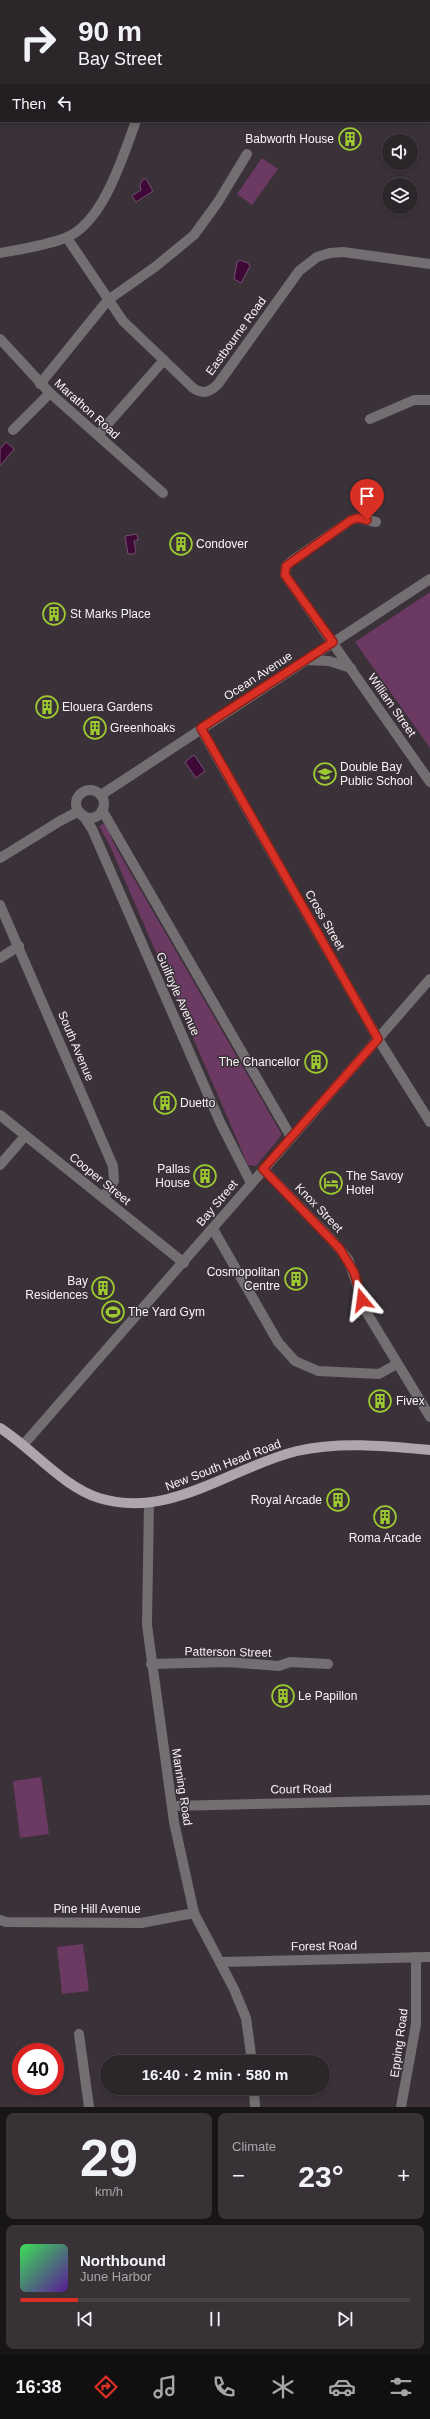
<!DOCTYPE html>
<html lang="en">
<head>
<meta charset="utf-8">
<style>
  body { margin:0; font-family:Helvetica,sans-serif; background:#383236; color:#f1f3f6; height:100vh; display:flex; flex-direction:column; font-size:15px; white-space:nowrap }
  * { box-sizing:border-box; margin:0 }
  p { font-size:13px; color:#a6a5a8 }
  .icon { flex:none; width:22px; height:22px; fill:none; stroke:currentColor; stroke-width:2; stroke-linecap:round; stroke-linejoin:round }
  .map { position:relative; height:2107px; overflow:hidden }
  .side { display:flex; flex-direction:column; gap:6px; padding:6px; background:#181517; flex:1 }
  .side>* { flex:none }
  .banner { position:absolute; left:0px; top:0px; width:430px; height:122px; box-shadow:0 2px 6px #0003,0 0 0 1px #484347; background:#2c262a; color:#f1f3f6; overflow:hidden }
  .tools { position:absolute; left:382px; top:134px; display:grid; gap:8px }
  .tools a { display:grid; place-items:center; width:36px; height:36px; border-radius:50%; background:#2c262a; box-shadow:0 2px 6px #0003,0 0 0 1px #484347; font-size:20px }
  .speed { position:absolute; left:12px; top:2043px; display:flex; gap:8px; font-size:20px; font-weight:700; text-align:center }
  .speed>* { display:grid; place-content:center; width:52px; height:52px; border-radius:50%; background:#2c262a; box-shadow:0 2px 6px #0003,0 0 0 1px #484347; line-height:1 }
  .speed .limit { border:6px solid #d22; background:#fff; color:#111 }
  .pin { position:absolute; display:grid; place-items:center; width:34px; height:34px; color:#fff; margin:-41px -17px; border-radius:50% 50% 50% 0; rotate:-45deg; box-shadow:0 0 4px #0007 }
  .pin .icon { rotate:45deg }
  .me { position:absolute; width:44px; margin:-22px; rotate:344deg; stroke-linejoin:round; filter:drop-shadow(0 0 3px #0008) }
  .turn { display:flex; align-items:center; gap:14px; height:84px; padding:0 12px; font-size:18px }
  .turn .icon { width:52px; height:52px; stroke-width:2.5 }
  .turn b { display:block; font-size:28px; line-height:34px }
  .then { display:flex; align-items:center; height:38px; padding:0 12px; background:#0003; gap:8px; font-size:15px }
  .big { font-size:30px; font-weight:700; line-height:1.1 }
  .side .card { flex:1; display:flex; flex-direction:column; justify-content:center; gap:6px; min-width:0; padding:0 14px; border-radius:8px; background:#383236 }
  .side .dial { align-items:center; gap:0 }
  .dial b { font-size:52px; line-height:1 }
  .song { display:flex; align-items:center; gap:12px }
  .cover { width:48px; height:48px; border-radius:6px; background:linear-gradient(135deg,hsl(130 70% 55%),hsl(270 70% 35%)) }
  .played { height:4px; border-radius:2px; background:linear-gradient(90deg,#d93025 15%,#484347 15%) }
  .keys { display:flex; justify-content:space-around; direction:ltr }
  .heat { display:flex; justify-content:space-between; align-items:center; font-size:22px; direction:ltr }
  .side .tiles { flex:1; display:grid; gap:6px; grid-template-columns:1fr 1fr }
  .card:last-child { grid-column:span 2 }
  .trip { position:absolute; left:100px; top:2055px; width:230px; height:40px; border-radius:20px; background:#2c262a; box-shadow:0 2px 6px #0003,0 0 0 1px #484347; font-weight:700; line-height:40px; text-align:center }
  .tabs { display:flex; height:64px; justify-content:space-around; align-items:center; background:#120f11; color:#a6a5a8 }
  .tabs .icon { width:28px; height:28px }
  .tabs .active { color:#d93025 }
  .tabs b { font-size:18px; color:#f1f3f6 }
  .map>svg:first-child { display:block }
  .green { fill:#6b3961 }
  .water { fill:#3e0936; stroke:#764f70 }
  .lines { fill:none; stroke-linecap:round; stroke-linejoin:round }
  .minor { stroke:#726e71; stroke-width:10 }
  .major { stroke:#aea6ac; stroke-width:10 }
  .route-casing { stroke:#8d1f18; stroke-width:10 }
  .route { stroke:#d93025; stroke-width:7 }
  .labels { text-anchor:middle; stroke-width:3; stroke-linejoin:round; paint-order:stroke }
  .poi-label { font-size:12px; fill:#f8f3f7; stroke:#3a3238; text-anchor:start }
  .street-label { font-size:12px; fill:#f8f3f7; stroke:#3a3238 }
</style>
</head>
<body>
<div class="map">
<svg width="430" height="2107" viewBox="0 0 430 2107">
  <rect width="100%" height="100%" fill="#3a3238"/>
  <g class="green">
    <path d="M262,158L278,169L252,205L237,194Z"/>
    <path d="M430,592V748L355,642Z"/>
    <path d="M105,823L114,844L281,1133V1136L256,1166L248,1165L110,846L99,826Z"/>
    <path d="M41,1777L49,1834L20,1838L13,1781Z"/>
    <path d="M83,1944L89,1991L62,1994L57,1947Z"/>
  </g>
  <g class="water">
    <path d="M143,179H146L153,191L136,202L132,196L141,190L140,185Z"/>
    <path d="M240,260L248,263L250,266L241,283L234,279L237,262Z"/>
    <path d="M6,442L14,449L0,466V449Z"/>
    <path d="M137,534L138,540L134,541L136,551L134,554H128L125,536Z"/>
    <path d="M194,755L205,771L196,778L185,762Z"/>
  </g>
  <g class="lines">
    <g class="minor">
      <path d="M184,1V0"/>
      <path d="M67,238L123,321L193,388C203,395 210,392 218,384L299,271L317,257L330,253L343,252L430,264"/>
      <path d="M0,253C22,249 44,246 65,238C103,224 123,156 136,121"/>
      <path d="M0,339L50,393L163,493"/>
      <path d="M40,384L108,300L155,267L194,235L218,202L247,154"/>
      <path d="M370,419L414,400H430"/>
      <path d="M13,430L50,393"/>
      <path d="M98,435L164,360"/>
      <path d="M376,522L358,518L351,520L293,560L286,566L285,575L430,782"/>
      <path d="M306,660L329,661L351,668"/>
      <path d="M201,729L378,1039L430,1122"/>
      <circle cx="90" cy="804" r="14"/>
      <path d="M101,795L430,579"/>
      <path d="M102,810L291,1137"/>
      <path d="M83,815L92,829L220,1122L251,1183"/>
      <path d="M0,858L60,821L79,811"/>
      <path d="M0,905L113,1166L114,1181L103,1198"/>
      <path d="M0,958L19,946"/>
      <path d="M0,1115L184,1263"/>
      <path d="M0,1165L25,1136"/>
      <path d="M263,1169L331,1239L348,1259L367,1313L430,1417"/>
      <path d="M213,1229L278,1342L295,1361L318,1371L379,1374L397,1364"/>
      <path d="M24,1444L430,979"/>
      <path d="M149,1503L147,1625L174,1822L194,1913L234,1989L246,2018L252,2062"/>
      <path d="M151,1664L227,1662L279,1666L290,1662L328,1664"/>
      <path d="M172,1806L430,1800"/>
      <path d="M0,1920L6,1922L141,1923L194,1913"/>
      <path d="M220,1962L430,1957"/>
      <path d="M79,2034L89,2107"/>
      <path d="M254,2088L255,2107"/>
      <path d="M401,2107L416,2024V1957"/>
    </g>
    <path class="major" d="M0,1428C32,1448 63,1487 99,1498C170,1520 231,1467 297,1451C340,1441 387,1446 430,1450"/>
  </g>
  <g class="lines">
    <g class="route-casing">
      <path id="route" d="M362,1300L354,1272L340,1249L263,1169L378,1039L201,728L333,642L285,575L286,566L351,520L358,518L367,520"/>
    </g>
    <use href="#route" class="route"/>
  </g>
  <defs>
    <g id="building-ring" transform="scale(1.15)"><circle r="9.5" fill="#3a3238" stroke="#9dca31" stroke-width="1.5"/><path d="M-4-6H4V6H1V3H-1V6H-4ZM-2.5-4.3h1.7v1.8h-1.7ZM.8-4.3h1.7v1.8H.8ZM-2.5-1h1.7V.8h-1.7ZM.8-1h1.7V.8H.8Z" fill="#9dca31"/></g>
    <g id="school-ring" transform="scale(1.15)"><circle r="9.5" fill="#3a3238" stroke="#9dca31" stroke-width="1.5"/><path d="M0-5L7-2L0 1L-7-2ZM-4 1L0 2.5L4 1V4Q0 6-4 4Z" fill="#9dca31"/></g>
    <g id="hotel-ring" transform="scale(1.15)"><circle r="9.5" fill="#3a3238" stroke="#9dca31" stroke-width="1.5"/><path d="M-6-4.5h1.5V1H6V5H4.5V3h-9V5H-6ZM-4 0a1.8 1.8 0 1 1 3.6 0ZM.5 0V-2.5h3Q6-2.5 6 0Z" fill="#9dca31"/></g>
    <g id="stadium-ring" transform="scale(1.15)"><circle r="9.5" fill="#3a3238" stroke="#9dca31" stroke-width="1.5"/><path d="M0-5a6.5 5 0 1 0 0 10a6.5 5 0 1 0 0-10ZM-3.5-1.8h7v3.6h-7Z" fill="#9dca31"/></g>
  </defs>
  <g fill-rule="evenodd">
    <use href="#building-ring" x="350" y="139"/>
    <use href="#building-ring" x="181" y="544"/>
    <use href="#building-ring" x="54" y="614"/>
    <use href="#building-ring" x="47" y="707"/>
    <use href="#building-ring" x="95" y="728"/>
    <use href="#school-ring" x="325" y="774"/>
    <use href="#building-ring" x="316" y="1062"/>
    <use href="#building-ring" x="165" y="1103"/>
    <use href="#building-ring" x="205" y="1176"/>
    <use href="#hotel-ring" x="331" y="1183"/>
    <use href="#building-ring" x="296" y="1279"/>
    <use href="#building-ring" x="103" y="1288"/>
    <use href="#stadium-ring" x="113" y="1312"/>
    <use href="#building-ring" x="380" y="1401"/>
    <use href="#building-ring" x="338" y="1500"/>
    <use href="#building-ring" x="385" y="1517"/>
    <use href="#building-ring" x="283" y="1696"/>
  </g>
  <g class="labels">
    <g class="poi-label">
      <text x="334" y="143" text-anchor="end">Babworth House</text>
      <text x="196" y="548">Condover</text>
      <text x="70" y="618">St Marks Place</text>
      <text x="62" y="711">Elouera Gardens</text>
      <text x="110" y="732">Greenhoaks</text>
      <text x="340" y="771">Double Bay<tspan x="340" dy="14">Public School</tspan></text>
      <text x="300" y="1066" text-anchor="end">The Chancellor</text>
      <text x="180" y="1107">Duetto</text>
      <text x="190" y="1173" text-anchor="end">Pallas<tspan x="190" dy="14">House</tspan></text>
      <text x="346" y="1180">The Savoy<tspan x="346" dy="14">Hotel</tspan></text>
      <text x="280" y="1276" text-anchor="end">Cosmopolitan<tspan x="280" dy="14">Centre</tspan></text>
      <text x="88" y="1285" text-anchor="end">Bay<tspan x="88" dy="14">Residences</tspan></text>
      <text x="128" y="1316">The Yard Gym</text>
      <text x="396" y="1405">Fivex</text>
      <text x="322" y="1504" text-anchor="end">Royal Arcade</text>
      <text x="385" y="1542" text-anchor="middle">Roma Arcade</text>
      <text x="298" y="1700">Le Papillon</text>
    </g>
    <g class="street-label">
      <text transform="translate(236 336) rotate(-54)" y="4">Eastbourne Road</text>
      <text transform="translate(87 409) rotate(42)" y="4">Marathon Road</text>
      <text transform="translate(258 676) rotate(-33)" y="4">Ocean Avenue</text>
      <text transform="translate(392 705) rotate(55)" y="4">William Street</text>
      <text transform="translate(325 920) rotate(60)" y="4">Cross Street</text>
      <text transform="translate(178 994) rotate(66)" y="4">Guilfoyle Avenue</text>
      <text transform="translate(76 1046) rotate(67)" y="4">South Avenue</text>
      <text transform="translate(100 1179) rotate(39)" y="4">Cooper Street</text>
      <text transform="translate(217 1203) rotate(-50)" y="4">Bay Street</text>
      <text transform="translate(319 1208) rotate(46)" y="4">Knox Street</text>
      <text transform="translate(223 1465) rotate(-21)" y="4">New South Head Road</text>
      <text transform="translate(228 1652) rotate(1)" y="4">Patterson Street</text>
      <text transform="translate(182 1787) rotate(81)" y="4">Manning Road</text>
      <text transform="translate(301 1789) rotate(-1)" y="4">Court Road</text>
      <text x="97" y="1913">Pine Hill Avenue</text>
      <text transform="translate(324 1946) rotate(-1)" y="4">Forest Road</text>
      <text transform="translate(399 2043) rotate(-82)" y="4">Epping Road</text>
    </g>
  </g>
</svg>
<div class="tools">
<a><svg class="icon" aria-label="sound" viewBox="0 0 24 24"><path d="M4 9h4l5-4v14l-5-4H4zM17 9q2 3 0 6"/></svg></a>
<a><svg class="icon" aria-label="layers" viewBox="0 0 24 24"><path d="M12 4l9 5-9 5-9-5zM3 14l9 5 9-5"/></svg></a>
</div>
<div class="speed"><div class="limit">40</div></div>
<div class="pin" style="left:367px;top:520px;background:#d93025"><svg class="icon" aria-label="arrive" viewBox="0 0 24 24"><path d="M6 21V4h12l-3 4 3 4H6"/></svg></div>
<svg class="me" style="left:362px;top:1300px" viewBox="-20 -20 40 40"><path d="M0-17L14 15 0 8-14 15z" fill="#d93025" stroke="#fff" stroke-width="4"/></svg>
<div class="trip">16:40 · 2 min · 580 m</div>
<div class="banner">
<div class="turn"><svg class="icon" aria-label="right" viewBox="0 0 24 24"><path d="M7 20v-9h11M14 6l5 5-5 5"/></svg><div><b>90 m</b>Bay Street</div></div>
<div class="then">Then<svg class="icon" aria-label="left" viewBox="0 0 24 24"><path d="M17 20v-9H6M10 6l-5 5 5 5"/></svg></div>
</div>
</div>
<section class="side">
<div class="tiles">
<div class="card dial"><b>29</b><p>km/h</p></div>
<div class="card"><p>Climate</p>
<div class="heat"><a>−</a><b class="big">23°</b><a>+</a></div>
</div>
<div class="card">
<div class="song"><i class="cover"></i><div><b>Northbound</b><p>June Harbor</p></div></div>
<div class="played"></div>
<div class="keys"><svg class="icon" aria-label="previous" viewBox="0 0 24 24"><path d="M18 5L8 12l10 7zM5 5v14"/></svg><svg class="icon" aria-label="pause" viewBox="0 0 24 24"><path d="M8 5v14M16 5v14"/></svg><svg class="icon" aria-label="next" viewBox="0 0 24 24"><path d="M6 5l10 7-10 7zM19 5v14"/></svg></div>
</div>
</div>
</section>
<nav class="tabs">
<b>16:38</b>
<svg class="icon active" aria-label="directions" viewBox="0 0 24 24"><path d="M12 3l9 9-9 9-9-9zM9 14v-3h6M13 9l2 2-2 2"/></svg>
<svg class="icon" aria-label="music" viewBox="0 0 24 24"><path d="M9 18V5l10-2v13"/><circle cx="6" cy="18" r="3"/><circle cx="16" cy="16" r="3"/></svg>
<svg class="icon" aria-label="phone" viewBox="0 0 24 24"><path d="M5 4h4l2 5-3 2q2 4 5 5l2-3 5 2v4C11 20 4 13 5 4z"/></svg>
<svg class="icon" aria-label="climate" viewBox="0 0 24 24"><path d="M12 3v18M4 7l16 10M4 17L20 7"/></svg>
<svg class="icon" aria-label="car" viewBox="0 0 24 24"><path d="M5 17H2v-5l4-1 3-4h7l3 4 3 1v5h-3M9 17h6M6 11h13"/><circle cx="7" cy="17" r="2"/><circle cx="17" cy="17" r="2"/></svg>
<svg class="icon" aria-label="filters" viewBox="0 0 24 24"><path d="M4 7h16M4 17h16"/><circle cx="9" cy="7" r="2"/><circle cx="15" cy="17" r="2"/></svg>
</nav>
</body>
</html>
